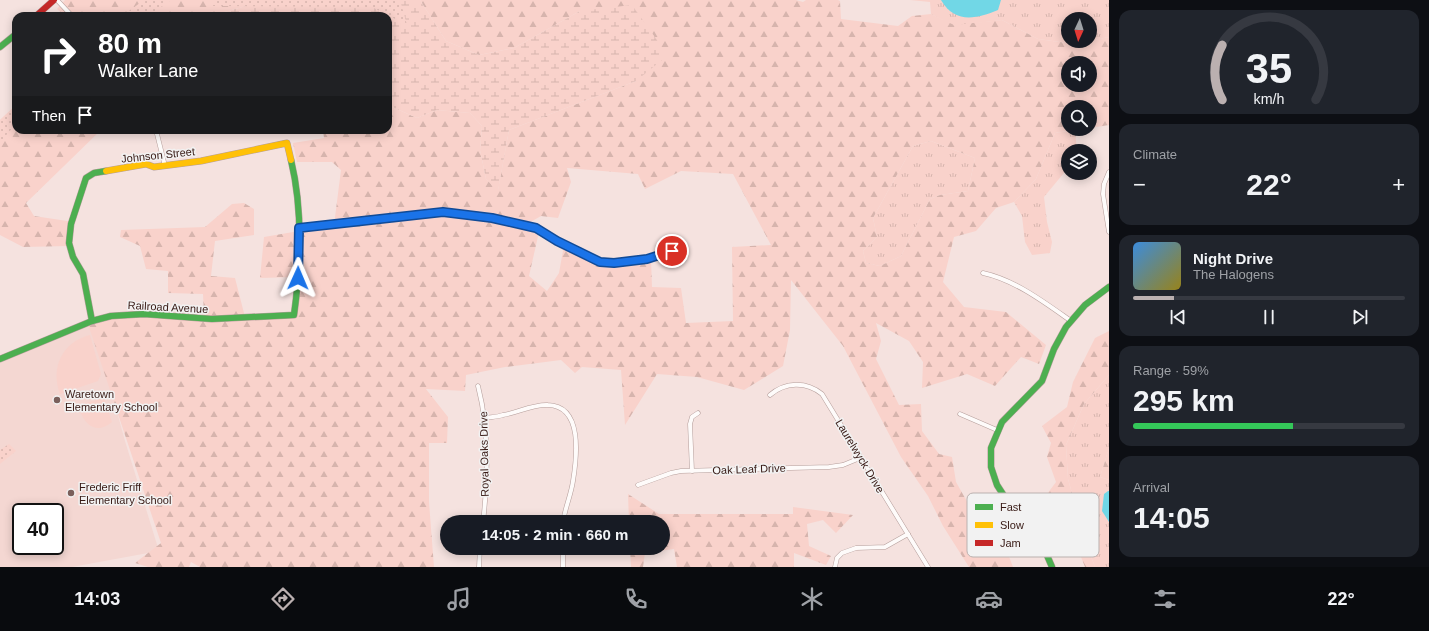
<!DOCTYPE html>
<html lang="en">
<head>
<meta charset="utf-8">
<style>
  body { margin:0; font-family:Arial,sans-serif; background:#20242c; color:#f1f3f6; height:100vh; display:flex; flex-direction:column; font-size:15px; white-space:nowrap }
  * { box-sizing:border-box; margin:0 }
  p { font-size:13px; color:#9ea1a6 }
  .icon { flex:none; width:22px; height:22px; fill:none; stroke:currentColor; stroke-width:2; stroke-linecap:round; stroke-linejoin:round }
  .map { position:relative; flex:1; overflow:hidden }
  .drawer { display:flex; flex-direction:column; gap:10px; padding:10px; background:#0d0f14; width:320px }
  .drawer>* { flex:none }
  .guide { position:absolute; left:12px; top:12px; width:380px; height:122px; border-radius:12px; box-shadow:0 2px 10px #0003; background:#202124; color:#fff; overflow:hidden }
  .needle { width:26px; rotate:184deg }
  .fabs { position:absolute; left:1061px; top:12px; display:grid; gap:8px }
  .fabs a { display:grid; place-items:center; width:36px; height:36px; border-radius:50%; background:#171b24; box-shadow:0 2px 10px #0003; font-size:20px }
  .speed { position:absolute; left:12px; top:503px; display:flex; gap:8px; font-size:20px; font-weight:700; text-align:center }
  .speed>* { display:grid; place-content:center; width:52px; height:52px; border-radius:50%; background:#171b24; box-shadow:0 2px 10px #0003; line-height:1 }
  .speed .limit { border:2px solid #111; border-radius:6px; background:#fff; color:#111 }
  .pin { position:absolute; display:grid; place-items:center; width:34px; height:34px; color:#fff; margin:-17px; border:2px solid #fff; border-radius:50%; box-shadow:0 1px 4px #0007 }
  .me { position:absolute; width:44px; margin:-22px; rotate:1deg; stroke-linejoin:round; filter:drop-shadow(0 0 3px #0008) }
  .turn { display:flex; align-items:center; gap:14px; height:84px; padding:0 20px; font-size:18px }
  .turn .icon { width:52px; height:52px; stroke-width:2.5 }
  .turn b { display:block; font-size:28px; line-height:34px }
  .then { display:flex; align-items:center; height:38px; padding:0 20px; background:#0003; gap:8px; font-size:15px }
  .big { font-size:30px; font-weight:600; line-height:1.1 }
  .drawer .tile { flex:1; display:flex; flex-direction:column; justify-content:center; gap:6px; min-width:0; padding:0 14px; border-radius:12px; background:#20242c }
  .drawer .dial { align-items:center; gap:0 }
  .dial svg { height:104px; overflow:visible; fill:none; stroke:#363941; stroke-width:7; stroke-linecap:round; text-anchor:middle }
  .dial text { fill:#f1f3f6; stroke:none }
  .song { display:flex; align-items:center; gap:12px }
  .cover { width:48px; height:48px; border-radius:6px; background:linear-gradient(135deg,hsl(210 70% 55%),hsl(50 70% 35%)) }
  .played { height:4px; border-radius:2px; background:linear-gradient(90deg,#bbb0b0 15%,#363941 15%) }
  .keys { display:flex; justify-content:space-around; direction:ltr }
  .heat { display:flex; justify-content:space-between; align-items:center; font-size:22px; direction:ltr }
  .charge { height:6px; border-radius:3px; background:linear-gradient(90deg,#34c759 59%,#363941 0) }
  .trip { position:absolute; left:440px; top:515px; width:230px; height:40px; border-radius:20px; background:#171b24; box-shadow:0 2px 10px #0003; font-weight:600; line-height:40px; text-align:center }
  .tabs { display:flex; height:64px; justify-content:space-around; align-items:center; background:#090b0e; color:#9ea1a6 }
  .tabs .icon { width:28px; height:28px }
  .tabs .selected { color:#bbb0b0 }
  .tabs b { font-size:18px; color:#f1f3f6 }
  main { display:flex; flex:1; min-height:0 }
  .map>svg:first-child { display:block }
  .built { fill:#f4d7d2; fill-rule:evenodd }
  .grass { fill:url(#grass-tufts) }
  .forest { fill:url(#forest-firs); fill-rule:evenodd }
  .wetland { fill:url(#wetland-marsh) }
  .park { fill:url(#park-dots) }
  .pitch { fill:#f9d2cb }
  .water { fill:#71d7e6 }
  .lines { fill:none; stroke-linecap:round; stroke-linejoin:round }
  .street-casing { stroke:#b59e9b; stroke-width:5 }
  .fast-casing { stroke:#b59e9b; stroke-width:7 }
  .slow-casing { stroke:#b59e9b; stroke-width:7 }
  .jam-casing { stroke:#b59e9b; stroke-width:7 }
  .street { stroke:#fefbfa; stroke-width:4 }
  .fast { stroke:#4caf50; stroke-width:6 }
  .slow { stroke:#ffc107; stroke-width:6 }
  .jam { stroke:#c62828; stroke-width:6 }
  .route-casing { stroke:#114b97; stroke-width:10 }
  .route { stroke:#1a73e8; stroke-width:7 }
  .poi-dot { fill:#7a5f5b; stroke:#f2f2f2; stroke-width:1.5 }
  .labels { text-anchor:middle; stroke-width:3; stroke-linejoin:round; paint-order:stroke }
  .street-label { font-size:11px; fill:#371914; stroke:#f2f2f2 }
  .poi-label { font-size:11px; fill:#371914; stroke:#f2f2f2; text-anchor:start }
  .key { fill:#f2f2f2; stroke:#bab1af; stroke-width:1 }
  .key-label { font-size:11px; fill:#371914 }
</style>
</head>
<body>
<main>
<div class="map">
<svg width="1109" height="567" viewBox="0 0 1109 567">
  <defs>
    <pattern id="grass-tufts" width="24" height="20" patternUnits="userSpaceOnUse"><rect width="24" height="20" fill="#f9d2cb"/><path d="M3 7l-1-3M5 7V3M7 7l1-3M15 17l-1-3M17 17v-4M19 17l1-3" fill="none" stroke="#d6b4ad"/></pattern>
    <pattern id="forest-firs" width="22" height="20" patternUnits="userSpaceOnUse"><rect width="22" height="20" fill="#f9d2cb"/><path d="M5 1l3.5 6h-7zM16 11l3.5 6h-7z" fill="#d6b4ad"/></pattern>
    <pattern id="wetland-marsh" width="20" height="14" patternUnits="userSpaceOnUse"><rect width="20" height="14" fill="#f9d2cb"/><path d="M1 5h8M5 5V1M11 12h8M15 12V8" fill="none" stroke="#d6b4ad"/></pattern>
    <pattern id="park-dots" width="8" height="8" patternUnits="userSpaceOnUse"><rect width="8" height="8" fill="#f9d2cb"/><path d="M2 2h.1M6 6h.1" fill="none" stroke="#d6b4ad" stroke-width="1.8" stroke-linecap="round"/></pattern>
  </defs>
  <rect width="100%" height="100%" fill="#f5e2df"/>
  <path class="built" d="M92,321L125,441L159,551L72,567H0V359ZM21,512H55V546H21Z"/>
  <g class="grass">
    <path d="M910,0H1109V37L1090,41V19H1068V41H1089L1074,44L1038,39L1002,20L954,26L931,14L930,2Z"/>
    <path d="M1075,130L1077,151H1068V168L1044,197L1047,222L1052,242L1050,253L1032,255L1025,242L1022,216L1014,202L1036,179L1055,133Z"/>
    <path d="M931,141L975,158L968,191L940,195L930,199L901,256L880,266L866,263L863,251L877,237L873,218L913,146Z"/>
    <path d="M1109,375V448L1100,477L1109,480V567H1095L1087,546L1068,479L1066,445L1084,404Z"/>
  </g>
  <g class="forest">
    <path d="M65,0H268L210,16H65L57,9Z"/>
    <path d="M420,0H796L803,2L806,0H838L840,1L841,19L898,26L912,16L931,14L954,25L1002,20L1038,39L1074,44L1109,37V125L1090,128V107H1068V129H1081L1055,133L1036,179L1014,202L996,208L976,231L954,237L943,282L964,307L1006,312L1046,345L1039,364L1021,357L995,386L967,374L922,388L923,362L909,341L876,323L881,341L876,359L899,405L921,404L922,431L939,454L952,457L956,482L974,514L992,539L1008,554L1013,567H969L943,526L928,496L901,457L843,346L791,280L790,330L783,366L744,390L697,377L657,374L625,425L621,370L582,367L575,373L561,360L505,367L466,375L465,391L426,389L448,417L447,443H429V502L434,567H200L191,562L189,567H148L135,563L161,543L87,321L135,312L204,317L203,294L168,293V271L146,269L140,246L120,237L121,230L205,227L232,204L244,203L254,209V235L215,241L211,276L235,278L245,317L295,315L297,277L260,278L264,237L334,225L341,170L332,162H297L293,143L324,138L323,130H388V105L417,118L437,110L470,113L482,126L480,150L486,179L498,190L509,130L636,81L580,11L514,48L479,55L446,41ZM1068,63H1090V85H1068ZM931,141L975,158L968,191L940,195L930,199L901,256L880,266L866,263L863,251L877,237L873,218L913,146ZM567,168L638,174L645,189L681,171L733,174L771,245L732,247L733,321L686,323L681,288L652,287L651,259L600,260L564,245L559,273L547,291L529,276L539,232L527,224L541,216L558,218L571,182Z"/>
    <path d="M16,105V130H101L26,203L34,216L74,222L69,246L23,247L0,235V120Z"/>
    <path d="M1109,331V375L1084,404L1066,445L1068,479L1087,546L1095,567H1085L1067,522L1047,494L1056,482L1047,457L1051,443L1042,426L1067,407L1073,382L1095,338Z"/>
    <path d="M1109,448V480L1100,477Z"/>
    <path d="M628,494L659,514H793V507L853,515L836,533L823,520L807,524L809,546L831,556L826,565L794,553V567H677L674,549L645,553L643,567H631L630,548H663V522H629Z"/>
  </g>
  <path class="wetland" d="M268,0H420L446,41L479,55L514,48L580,11L632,5L657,40L662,60L636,81L509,130L498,191L486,179L480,150L482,126L470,113L437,110L417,118L388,105V16H210Z"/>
  <g class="park">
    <path d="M144,0H171L148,16H122Z"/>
    <path d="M212,0H400L407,25L372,7L213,6Z"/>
    <path d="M16,105V124L0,142V120Z"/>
    <path d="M9,444L16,451L0,464V450Z"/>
  </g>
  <g class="pitch">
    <path d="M90,335L101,374L98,381L60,394C50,368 62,342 90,335Z"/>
    <path d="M104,398L112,422C98,434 86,427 80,411L82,404Z"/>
  </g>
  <g class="water">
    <path d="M941,0H1001L998,10C976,19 955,24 941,0Z"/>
    <path d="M1108,491H1109V522L1102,511L1104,494Z"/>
  </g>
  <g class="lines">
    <g class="street-casing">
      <g id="street">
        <path d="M57,0L72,16"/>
        <path d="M156,130L165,166"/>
        <path d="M1109,172L1104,184L1103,194L1109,232"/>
        <path d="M983,273C1015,280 1044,302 1071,321"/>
        <path d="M478,386C489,428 488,479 483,522"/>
        <path d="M770,395C785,382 806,381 822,394L928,567"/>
        <path d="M960,414L997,430"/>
        <path d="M485,418C491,417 497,417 503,415C517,413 533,404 548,405C583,406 577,456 573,481C571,495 565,508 563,522"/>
        <path d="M692,471L690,424L692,417L698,413"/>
        <path d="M638,485L671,473L681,471L829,467L843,465L860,458"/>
        <path d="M563,548V567"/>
        <path d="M479,567L480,548"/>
        <path d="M835,567L837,558L842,553L856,548L885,547L908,534"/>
      </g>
    </g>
    <g class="fast-casing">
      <g id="fast">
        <path d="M0,47L16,34"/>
        <path d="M299,228L443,212L502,220L536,228L557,241L600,262L614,263L647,259L672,251"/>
        <path d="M92,321L83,274L73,257L69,243L71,224L86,178L94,173L106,171"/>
        <path d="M0,359L92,321L111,316L144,314L212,319L294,315C301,264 303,210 291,160"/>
        <path d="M1052,567L1040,539L1008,502L997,485L991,467V448L1002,422L1042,381L1054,349L1066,327L1085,305L1109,287"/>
      </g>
    </g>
    <g class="slow-casing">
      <path id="slow" d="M106,171L146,164L154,167L201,161L287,143L291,160"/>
    </g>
    <g class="jam-casing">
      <path id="jam" d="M36,16L54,0"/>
    </g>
    <use href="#street" class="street"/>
    <use href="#fast" class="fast"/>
    <use href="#slow" class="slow"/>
    <use href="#jam" class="jam"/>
  </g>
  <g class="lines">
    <g class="route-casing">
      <path id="route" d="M298,278L299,228L443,212L492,218L536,228L557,241L600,262L614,263L647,259L672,251"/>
    </g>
    <use href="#route" class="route"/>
  </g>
  <g class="poi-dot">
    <circle cx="57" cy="400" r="4"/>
    <circle cx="71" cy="493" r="4"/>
  </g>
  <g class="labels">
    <g class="street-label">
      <text transform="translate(158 155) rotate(-6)" y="4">Johnson Street</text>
      <text transform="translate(168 307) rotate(3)" y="4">Railroad Avenue</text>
      <text transform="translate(484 454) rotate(-91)" y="4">Royal Oaks Drive</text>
      <text transform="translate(860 456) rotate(59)" y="4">Laurelwyck Drive</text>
      <text transform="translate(749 469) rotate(-2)" y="4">Oak Leaf Drive</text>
    </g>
    <g class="poi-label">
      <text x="65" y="398">Waretown<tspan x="65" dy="13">Elementary School</tspan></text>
      <text x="79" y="491">Frederic Friff<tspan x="79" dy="13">Elementary School</tspan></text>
    </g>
  </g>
  <rect x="967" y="493" width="132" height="64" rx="6" class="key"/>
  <rect x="975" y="504" width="18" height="6" fill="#4caf50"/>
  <rect x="975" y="522" width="18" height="6" fill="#ffc107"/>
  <rect x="975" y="540" width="18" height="6" fill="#c62828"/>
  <g class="key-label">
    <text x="1000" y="511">Fast</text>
    <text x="1000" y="529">Slow</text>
    <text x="1000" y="547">Jam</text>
  </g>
</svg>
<div class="fabs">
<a><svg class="needle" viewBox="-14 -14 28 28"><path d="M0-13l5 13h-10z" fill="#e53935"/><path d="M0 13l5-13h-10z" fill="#9ea1a6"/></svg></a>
<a><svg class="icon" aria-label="sound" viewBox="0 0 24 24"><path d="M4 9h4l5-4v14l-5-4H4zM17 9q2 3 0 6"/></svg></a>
<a><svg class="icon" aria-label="search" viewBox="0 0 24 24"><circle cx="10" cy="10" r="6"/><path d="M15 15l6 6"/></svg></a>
<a><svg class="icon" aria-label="layers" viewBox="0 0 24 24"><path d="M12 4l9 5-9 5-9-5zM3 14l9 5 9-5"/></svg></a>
</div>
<div class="speed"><div class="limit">40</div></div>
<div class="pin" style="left:672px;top:251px;background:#d93025"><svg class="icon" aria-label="arrive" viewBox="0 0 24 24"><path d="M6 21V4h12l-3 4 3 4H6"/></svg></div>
<svg class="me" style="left:298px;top:278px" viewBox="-20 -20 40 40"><path d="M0-17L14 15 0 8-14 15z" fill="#1a73e8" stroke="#fff" stroke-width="4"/></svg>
<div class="trip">14:05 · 2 min · 660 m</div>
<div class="guide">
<div class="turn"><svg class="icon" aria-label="right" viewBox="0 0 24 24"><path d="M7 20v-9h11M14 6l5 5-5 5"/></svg><div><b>80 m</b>Walker Lane</div></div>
<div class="then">Then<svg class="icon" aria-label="arrive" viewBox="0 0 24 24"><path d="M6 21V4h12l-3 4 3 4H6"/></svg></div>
</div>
</div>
<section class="drawer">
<div class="tile dial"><svg viewBox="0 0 100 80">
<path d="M14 69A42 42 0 1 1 86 69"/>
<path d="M14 69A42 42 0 0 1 14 27" stroke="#bbb0b0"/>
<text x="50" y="56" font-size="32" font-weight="700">35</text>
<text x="50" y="72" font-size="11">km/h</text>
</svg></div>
<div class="tile"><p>Climate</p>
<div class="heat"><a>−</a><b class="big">22°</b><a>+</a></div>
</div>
<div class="tile">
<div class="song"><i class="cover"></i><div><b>Night Drive</b><p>The Halogens</p></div></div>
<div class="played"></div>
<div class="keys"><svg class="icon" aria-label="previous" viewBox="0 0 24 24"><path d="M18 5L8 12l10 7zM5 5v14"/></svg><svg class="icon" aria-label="pause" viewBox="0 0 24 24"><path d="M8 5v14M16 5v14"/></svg><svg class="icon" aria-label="next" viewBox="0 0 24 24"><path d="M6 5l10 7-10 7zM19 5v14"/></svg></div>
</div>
<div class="tile"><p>Range · 59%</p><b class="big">295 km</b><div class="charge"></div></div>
<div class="tile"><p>Arrival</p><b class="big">14:05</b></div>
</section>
</main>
<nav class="tabs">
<b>14:03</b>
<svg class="icon selected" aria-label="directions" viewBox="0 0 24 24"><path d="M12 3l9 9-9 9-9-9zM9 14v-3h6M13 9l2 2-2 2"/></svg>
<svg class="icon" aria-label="music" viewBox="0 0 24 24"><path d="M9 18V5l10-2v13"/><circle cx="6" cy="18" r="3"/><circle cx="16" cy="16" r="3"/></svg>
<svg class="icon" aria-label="phone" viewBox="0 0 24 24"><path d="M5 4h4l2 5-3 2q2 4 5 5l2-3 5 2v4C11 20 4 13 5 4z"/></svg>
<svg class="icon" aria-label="climate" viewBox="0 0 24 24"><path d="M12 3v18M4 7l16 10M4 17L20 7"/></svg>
<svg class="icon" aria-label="car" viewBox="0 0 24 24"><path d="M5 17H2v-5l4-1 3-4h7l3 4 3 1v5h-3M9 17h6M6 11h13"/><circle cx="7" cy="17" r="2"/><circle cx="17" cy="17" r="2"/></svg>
<svg class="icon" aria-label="filters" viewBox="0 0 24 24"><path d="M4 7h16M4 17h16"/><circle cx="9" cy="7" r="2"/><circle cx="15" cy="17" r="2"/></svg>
<b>22°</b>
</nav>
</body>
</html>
